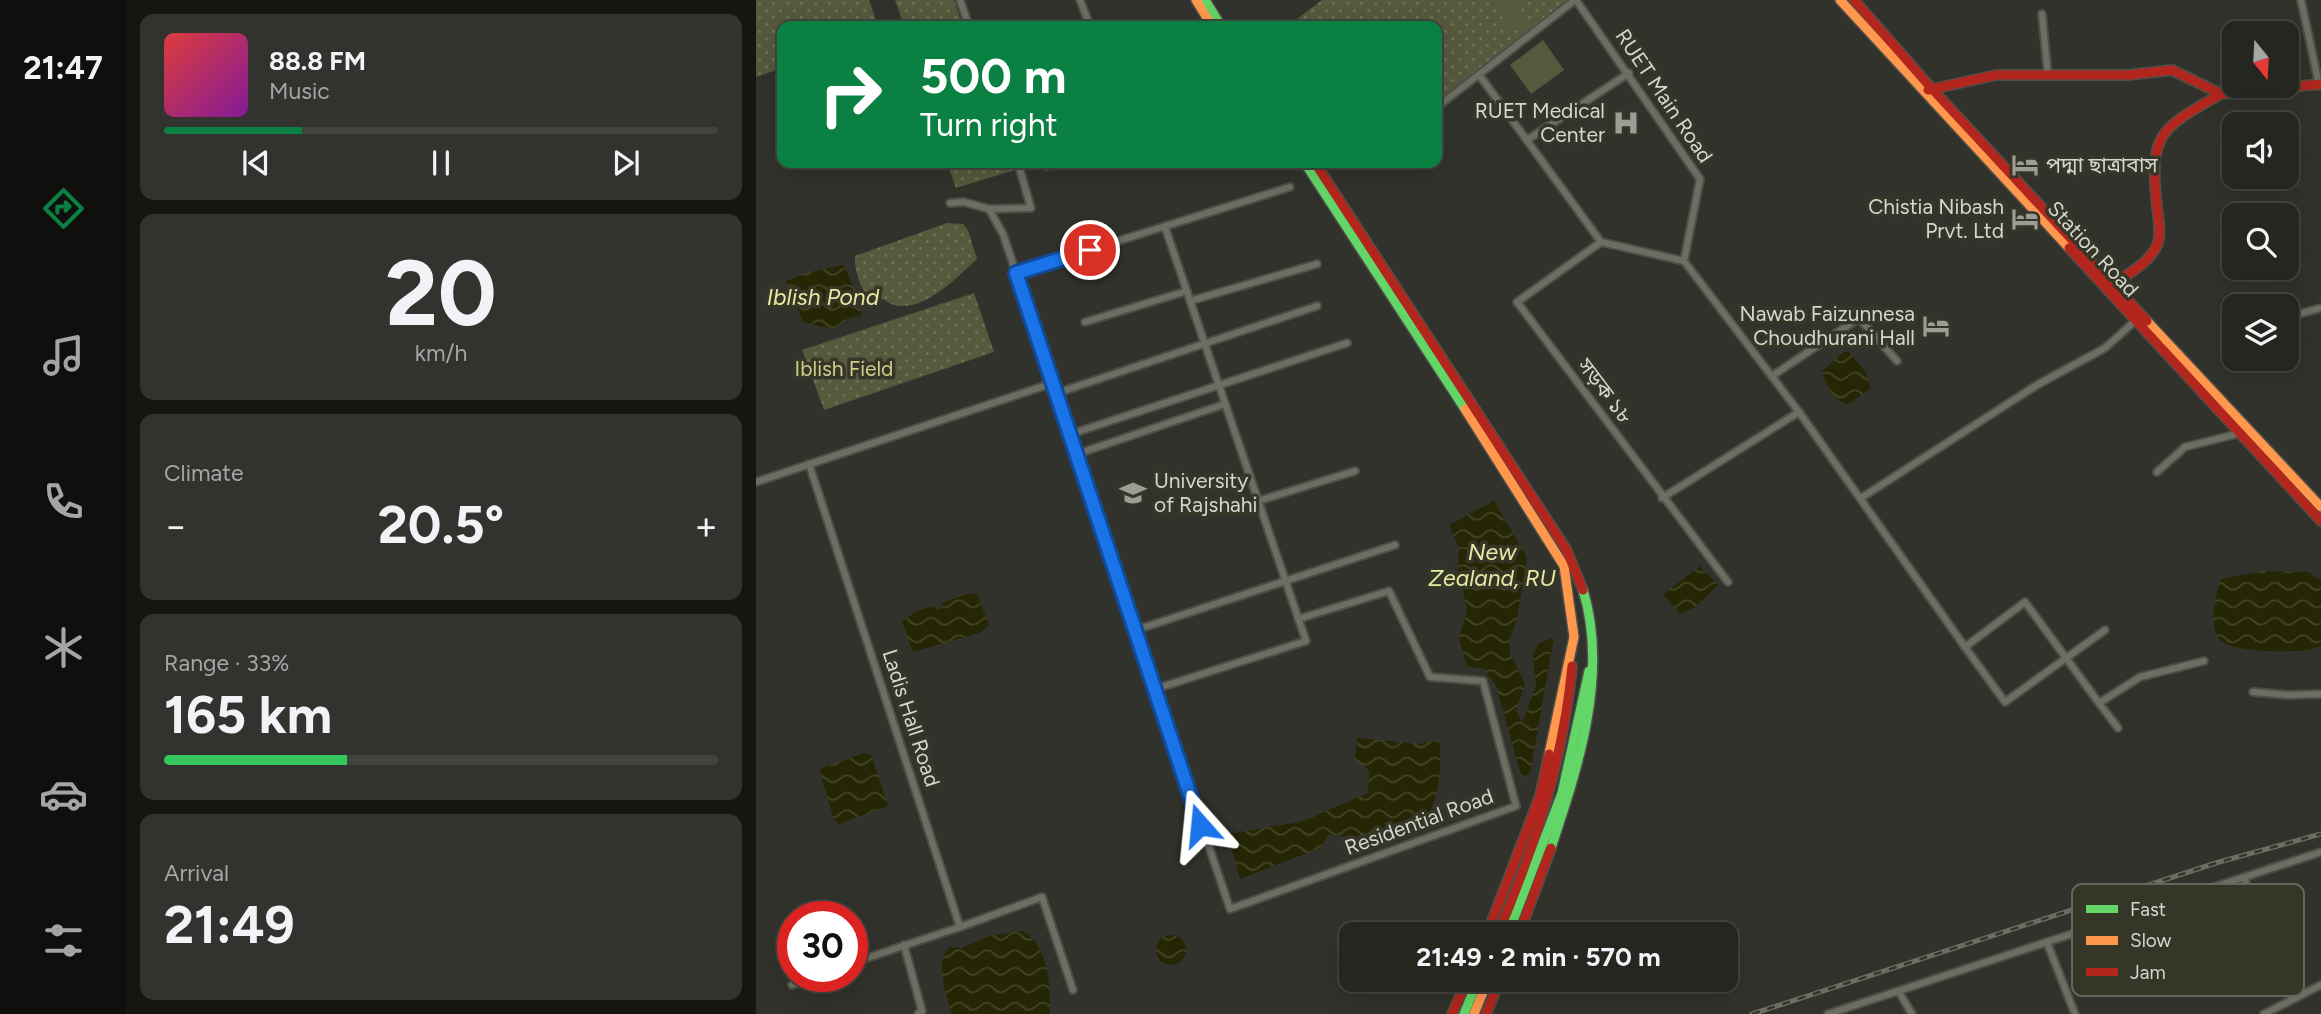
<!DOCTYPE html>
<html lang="en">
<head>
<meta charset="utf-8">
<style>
  body { margin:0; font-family:Figtree,"Noto Sans Bengali",sans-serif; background:#32322e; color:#f1f3f6; height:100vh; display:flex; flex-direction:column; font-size:26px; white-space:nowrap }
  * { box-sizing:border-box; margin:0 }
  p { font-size:23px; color:#a4a5a5 }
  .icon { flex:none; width:38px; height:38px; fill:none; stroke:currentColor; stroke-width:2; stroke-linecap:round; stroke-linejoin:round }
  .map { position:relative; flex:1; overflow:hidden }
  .panel { display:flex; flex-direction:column; gap:14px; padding:14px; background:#151512; width:630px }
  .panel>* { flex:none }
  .guide { position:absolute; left:21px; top:21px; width:665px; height:147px; border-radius:14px; box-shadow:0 7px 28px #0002,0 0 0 2px #42433f; background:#0b8043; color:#fff; overflow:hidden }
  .needle { width:46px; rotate:162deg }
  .tools { position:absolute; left:1466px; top:21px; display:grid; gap:14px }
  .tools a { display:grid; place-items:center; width:77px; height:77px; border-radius:14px; background:#262621; box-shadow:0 7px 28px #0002,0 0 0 2px #42433f; font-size:35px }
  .speed { position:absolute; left:21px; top:901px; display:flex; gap:14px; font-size:35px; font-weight:700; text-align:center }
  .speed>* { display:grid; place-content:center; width:91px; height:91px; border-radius:50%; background:#262621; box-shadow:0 7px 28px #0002,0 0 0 2px #42433f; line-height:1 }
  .speed .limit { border:10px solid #d22; background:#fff; color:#111 }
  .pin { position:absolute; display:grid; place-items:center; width:60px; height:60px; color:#fff; margin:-30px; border:4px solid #fff; border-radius:50%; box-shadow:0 2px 7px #0007 }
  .me { position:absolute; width:77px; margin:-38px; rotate:342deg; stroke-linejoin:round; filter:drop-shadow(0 0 5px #0008) }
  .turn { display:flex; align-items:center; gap:24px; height:147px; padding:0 28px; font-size:32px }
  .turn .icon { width:91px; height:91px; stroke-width:2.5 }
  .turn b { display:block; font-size:49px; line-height:60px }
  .big { font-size:52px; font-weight:700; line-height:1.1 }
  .panel .widget { flex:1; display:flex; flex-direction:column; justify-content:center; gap:10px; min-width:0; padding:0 24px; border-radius:14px; background:#32322e }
  .panel .dial { align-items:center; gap:0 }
  .dial b { font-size:91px; line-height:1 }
  .song { display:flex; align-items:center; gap:21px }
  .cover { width:84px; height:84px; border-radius:10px; background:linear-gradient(135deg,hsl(0 70% 55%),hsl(290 70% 35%)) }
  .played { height:7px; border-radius:4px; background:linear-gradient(90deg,#0b8043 25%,#42433f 25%) }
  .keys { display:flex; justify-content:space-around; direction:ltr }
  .heat { display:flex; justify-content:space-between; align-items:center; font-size:38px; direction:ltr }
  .charge { height:10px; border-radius:5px; background:linear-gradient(90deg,#34c759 33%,#42433f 0) }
  .trip { position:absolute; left:583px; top:922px; width:399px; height:70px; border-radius:14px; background:#262621; box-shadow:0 7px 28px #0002,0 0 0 2px #42433f; font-weight:700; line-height:70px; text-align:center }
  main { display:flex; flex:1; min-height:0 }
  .dock { display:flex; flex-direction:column; width:126px; justify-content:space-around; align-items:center; background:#0f0f0d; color:#a4a5a5 }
  .dock .icon { width:49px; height:49px }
  .dock .active { color:#0b8043 }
  .dock b { font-size:32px; color:#f1f3f6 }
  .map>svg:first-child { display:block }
  .park { fill:url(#park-dots) }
  .pitch { fill:#57593d }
  .water { fill:url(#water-waves) }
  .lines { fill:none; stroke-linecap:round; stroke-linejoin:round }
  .street-casing { stroke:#4f4f4a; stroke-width:10 }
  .fast-casing { stroke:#4f4f4a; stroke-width:12 }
  .slow-casing { stroke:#4f4f4a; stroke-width:12 }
  .jam-casing { stroke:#4f4f4a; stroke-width:12 }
  .street { stroke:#6d6e62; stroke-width:6 }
  .fast { stroke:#63d668; stroke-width:9 }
  .slow { stroke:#ff974d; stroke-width:9 }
  .jam { stroke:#b3261e; stroke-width:9 }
  .rail-casing { stroke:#6c6d63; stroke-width:5 }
  .rail { stroke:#353628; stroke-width:2.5; stroke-dasharray:8; stroke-linecap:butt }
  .route-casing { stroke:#114b97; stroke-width:18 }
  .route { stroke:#1a73e8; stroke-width:12 }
  .labels { text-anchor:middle; stroke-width:7; stroke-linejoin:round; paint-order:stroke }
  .street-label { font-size:21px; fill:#d5d6ce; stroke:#353628 }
  .poi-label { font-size:21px; fill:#d5d6ce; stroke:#353628; text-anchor:end }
  .park-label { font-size:21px; fill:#cbcf8a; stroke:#353628 }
  .water-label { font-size:23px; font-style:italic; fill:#e5eaa3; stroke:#353628 }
  .key { fill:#353628; stroke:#65665a; stroke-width:2 }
  .key-label { font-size:19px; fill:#d5d6ce }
</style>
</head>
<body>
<main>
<nav class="dock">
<b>21:47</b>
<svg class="icon active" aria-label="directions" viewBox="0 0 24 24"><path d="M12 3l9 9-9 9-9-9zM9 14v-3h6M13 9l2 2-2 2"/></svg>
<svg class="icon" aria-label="music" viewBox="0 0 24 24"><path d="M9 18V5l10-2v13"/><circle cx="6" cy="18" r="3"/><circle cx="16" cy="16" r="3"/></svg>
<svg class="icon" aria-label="phone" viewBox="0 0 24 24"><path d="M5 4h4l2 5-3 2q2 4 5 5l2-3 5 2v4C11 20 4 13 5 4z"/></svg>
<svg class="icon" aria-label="climate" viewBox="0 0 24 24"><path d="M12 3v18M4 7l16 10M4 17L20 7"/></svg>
<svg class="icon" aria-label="car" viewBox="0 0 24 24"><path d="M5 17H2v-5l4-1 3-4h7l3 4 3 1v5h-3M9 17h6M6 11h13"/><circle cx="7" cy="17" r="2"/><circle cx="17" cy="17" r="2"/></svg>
<svg class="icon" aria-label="filters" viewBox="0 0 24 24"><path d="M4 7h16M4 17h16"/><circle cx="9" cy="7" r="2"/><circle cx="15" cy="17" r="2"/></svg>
</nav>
<section class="panel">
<div class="widget">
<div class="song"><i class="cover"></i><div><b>88.8 FM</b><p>Music</p></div></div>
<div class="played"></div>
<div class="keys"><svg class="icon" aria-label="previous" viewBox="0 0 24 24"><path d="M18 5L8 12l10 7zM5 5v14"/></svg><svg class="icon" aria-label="pause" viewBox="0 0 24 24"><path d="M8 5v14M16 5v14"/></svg><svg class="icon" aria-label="next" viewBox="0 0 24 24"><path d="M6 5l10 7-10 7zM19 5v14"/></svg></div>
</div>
<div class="widget dial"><b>20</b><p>km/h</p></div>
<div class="widget"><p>Climate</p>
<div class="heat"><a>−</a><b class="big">20.5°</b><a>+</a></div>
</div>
<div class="widget"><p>Range · 33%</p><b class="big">165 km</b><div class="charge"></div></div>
<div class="widget"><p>Arrival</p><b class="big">21:49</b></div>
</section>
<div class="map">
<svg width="1565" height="1014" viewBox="0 0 1565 1014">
  <defs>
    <pattern id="park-dots" width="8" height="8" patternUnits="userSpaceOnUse" patternTransform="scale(1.75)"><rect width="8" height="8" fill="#57593d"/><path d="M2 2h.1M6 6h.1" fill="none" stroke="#6e7058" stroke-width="1.8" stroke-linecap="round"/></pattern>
    <pattern id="water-waves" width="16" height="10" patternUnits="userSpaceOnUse" patternTransform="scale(1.75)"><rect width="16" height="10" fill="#252604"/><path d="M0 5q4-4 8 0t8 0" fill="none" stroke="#444527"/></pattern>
  </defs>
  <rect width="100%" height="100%" fill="#32322c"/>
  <g class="park">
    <path d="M0,0H113L122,26H26V68L0,77Z"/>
    <path d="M139,0H198L207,26H148Z"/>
    <path d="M566,0H819L681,103V26H532Z"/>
    <path d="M191,163H257L259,170L200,188Z"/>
    <path d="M191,223L207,224L212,230L221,259C198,280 158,323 127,299L118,302C106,295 98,270 99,256Z"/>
    <path d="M218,293L238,352L68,410L46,350Z"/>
  </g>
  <g class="pitch">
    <path d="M744,0H759L773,22L756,32L738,4Z"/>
    <path d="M787,40L808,70L775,94L754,65Z"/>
  </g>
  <g class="water">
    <path d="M88,265L104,302L105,316L91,319L76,329L47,322L30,281L53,272Z"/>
    <path d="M1088,352H1093L1109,371L1115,388L1092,404C1078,403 1070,383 1066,371Z"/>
    <path d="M738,501L771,557L761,619L753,641L754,653L769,684L760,710L766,722L780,687L777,656L782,644L798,637L774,773L766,778L740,686L728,669L711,666L703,639L711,610L702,568L703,548L693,525Z"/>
    <path d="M944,566L962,585L938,608L925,614L907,595Z"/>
    <path d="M1508,571L1553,572L1565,581V645C1554,656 1469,653 1462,638C1453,621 1459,596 1465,579Z"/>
    <path d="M215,593L222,596L233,625L226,632L157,652L146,621L161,611L179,606L180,610L187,608L186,603Z"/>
    <path d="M601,738L663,744L683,740C686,759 684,801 670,816L596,838L573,834L564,848L484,879L472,834L544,822L612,793L613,770L599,760Z"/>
    <path d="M107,753L115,755L132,806L83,824L78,820L64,772L66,768Z"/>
    <path d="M266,931C294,945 294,988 294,1014H196C191,995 177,962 194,947L205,948L237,935Z"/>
    <circle cx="415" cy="950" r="15"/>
  </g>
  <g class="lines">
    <g class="street-casing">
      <g id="street">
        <path d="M204,0L213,26"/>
        <path d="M324,0L334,26"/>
        <path d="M820,0L944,179L928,261"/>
        <path d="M1545,0L1563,85"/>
        <path d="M1286,14L1292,76"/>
        <path d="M724,76L845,242L928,261L1043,412L1209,647"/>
        <path d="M681,107L819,0"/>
        <path d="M771,140L873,73"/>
        <path d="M291,166L300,163"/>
        <path d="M194,203L208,202L233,209L247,234L474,909L760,806L727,681L674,677L633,591L542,619"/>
        <path d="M233,209L275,208L262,163"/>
        <path d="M845,242L761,302L972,582"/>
        <path d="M260,273L534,187"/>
        <path d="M434,301L561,264"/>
        <path d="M1531,317L1565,308"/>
        <path d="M329,322L431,291"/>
        <path d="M1016,376L1103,318L1141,361"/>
        <path d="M301,393L561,306"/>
        <path d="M315,434L591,343"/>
        <path d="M330,451L469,404"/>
        <path d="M53,464L204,927L96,963"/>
        <path d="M1401,472L1429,447L1485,433"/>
        <path d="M0,482L297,383"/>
        <path d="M906,498L1043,412"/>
        <path d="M1105,498L1281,385L1349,348L1379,321"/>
        <path d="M502,501L599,471"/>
        <path d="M380,630L639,545"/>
        <path d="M1349,630L1249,702L1209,647L1269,602L1343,703L1384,677L1448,661"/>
        <path d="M399,689L550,641L409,227"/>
        <path d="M1497,692L1532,695L1565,694"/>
        <path d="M1343,703L1362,728"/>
        <path d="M204,927L286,897L317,990"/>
        <path d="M148,945L166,1011L162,1014"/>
        <path d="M1292,945L1319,1014"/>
        <path d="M1374,966L1503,945L1489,878"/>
        <path d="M36,985L59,976"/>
        <path d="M1143,992L1156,1014"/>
        <path d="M1072,1014L1565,852"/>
        <path d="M1508,1014L1565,985"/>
      </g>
    </g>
    <g class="fast-casing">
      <g id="fast">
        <path d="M449,0L465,26"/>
        <path d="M549,163L709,409"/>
        <path d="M795,848C822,767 853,674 827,590"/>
        <path d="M752,934L806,793L833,671"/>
        <path d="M708,1014L722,980"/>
      </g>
    </g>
    <g class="slow-casing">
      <g id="slow">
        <path d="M440,0L456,26"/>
        <path d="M1084,0L1313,248"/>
        <path d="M1391,321L1565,507"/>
        <path d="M709,409L808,566L818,637L793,754"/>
        <path d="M718,1014L732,980"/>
      </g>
    </g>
    <g class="jam-casing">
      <g id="jam">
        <path d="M1098,0L1176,89L1391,321"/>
        <path d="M1172,90L1240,75H1372L1416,70L1465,94L1565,84"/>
        <path d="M559,163L810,549L827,590"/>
        <path d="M1313,248L1565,521"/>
        <path d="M1357,285C1371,274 1394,263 1401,245C1406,234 1402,219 1401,207C1393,134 1403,129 1465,94"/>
        <path d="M731,934L784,796L793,754"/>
        <path d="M742,934C779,847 807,760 816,666"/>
        <path d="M763,934L795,848"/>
        <path d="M696,1014L711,980"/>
        <path d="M730,1014L744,980"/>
      </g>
    </g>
    <use href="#street" class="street"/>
    <use href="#fast" class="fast"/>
    <use href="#slow" class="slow"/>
    <use href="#jam" class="jam"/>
    <g class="rail-casing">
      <path id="rail" d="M996,1014L1463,862L1565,834"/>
    </g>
    <use href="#rail" class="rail"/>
  </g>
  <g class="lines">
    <g class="route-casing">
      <path id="route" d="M334,250L260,273L444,825"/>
    </g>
    <use href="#route" class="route"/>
  </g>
  <defs>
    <g id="hospital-bare" transform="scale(2.1)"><path d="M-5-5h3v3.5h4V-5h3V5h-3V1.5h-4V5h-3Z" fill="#9c9d95" stroke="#353628" stroke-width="2.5" paint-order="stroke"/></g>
    <g id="hotel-bare" transform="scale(2.1)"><path d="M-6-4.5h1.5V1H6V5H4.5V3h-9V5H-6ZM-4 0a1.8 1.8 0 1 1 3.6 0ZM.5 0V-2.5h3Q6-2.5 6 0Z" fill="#9c9d95" stroke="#353628" stroke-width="2.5" paint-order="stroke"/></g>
    <g id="university-bare" transform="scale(2.1)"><path d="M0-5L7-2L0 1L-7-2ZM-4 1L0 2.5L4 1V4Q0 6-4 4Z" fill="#9c9d95" stroke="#353628" stroke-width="2.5" paint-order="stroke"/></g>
  </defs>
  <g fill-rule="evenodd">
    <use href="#hospital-bare" x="870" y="123"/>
    <use href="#hotel-bare" x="1269" y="165"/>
    <use href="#hotel-bare" x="1269" y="219"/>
    <use href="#hotel-bare" x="1180" y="326"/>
    <use href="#university-bare" x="377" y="493"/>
  </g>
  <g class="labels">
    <g class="street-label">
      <text transform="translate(908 96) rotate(56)" y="7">RUET Main Road</text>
      <text transform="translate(1337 249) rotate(47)" y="7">Station Road</text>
      <text transform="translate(849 391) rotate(53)" y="7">সড়ক ১৮</text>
      <text transform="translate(155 718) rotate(72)" y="7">Ladis Hall Road</text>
      <text transform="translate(663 822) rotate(-20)" y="7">Residential Road</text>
    </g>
    <g class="poi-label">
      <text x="849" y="118">RUET Medical<tspan x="849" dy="24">Center</tspan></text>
      <text x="1290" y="172" text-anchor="start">পদ্মা ছাত্রাবাস</text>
      <text x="1248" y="214">Chistia Nibash<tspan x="1248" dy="24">Prvt. Ltd</tspan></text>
      <text x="1159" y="321">Nawab Faizunnesa<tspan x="1159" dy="24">Choudhurani Hall</tspan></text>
      <text x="398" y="488" text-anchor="start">University<tspan x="398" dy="24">of Rajshahi</tspan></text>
    </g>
    <g class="park-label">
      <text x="88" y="376">Iblish Field</text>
    </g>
    <g class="water-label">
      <text x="67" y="305">Iblish Pond</text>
      <text x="736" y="560">New<tspan x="736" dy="26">Zealand, RU</tspan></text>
    </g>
  </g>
  <rect x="1316" y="884" width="232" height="112" rx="10" class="key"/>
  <rect x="1330" y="905" width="32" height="8" fill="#63d668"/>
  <rect x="1330" y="936" width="32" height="9" fill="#ff974d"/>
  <rect x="1330" y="968" width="32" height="8" fill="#b3261e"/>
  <g class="key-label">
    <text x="1374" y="916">Fast</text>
    <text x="1374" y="947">Slow</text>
    <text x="1374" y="979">Jam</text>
  </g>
</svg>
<div class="tools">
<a><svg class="needle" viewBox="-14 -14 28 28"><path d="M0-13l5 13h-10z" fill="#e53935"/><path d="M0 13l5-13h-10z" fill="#a4a5a5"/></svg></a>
<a><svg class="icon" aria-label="sound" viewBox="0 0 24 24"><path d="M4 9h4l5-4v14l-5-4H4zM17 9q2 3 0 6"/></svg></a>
<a><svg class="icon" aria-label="search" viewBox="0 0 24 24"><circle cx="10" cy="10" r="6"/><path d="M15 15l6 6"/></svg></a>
<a><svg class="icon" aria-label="layers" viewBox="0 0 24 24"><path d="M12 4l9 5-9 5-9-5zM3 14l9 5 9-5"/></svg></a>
</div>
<div class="speed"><div class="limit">30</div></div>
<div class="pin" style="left:334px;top:250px;background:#d93025"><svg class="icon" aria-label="arrive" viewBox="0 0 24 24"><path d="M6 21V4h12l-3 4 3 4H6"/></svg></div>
<svg class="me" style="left:444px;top:825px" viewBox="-20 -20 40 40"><path d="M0-17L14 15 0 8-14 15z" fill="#1a73e8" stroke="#fff" stroke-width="4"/></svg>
<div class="trip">21:49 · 2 min · 570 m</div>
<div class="guide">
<div class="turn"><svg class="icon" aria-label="right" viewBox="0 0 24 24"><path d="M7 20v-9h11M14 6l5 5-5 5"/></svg><div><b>500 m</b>Turn right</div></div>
</div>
</div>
</main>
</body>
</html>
